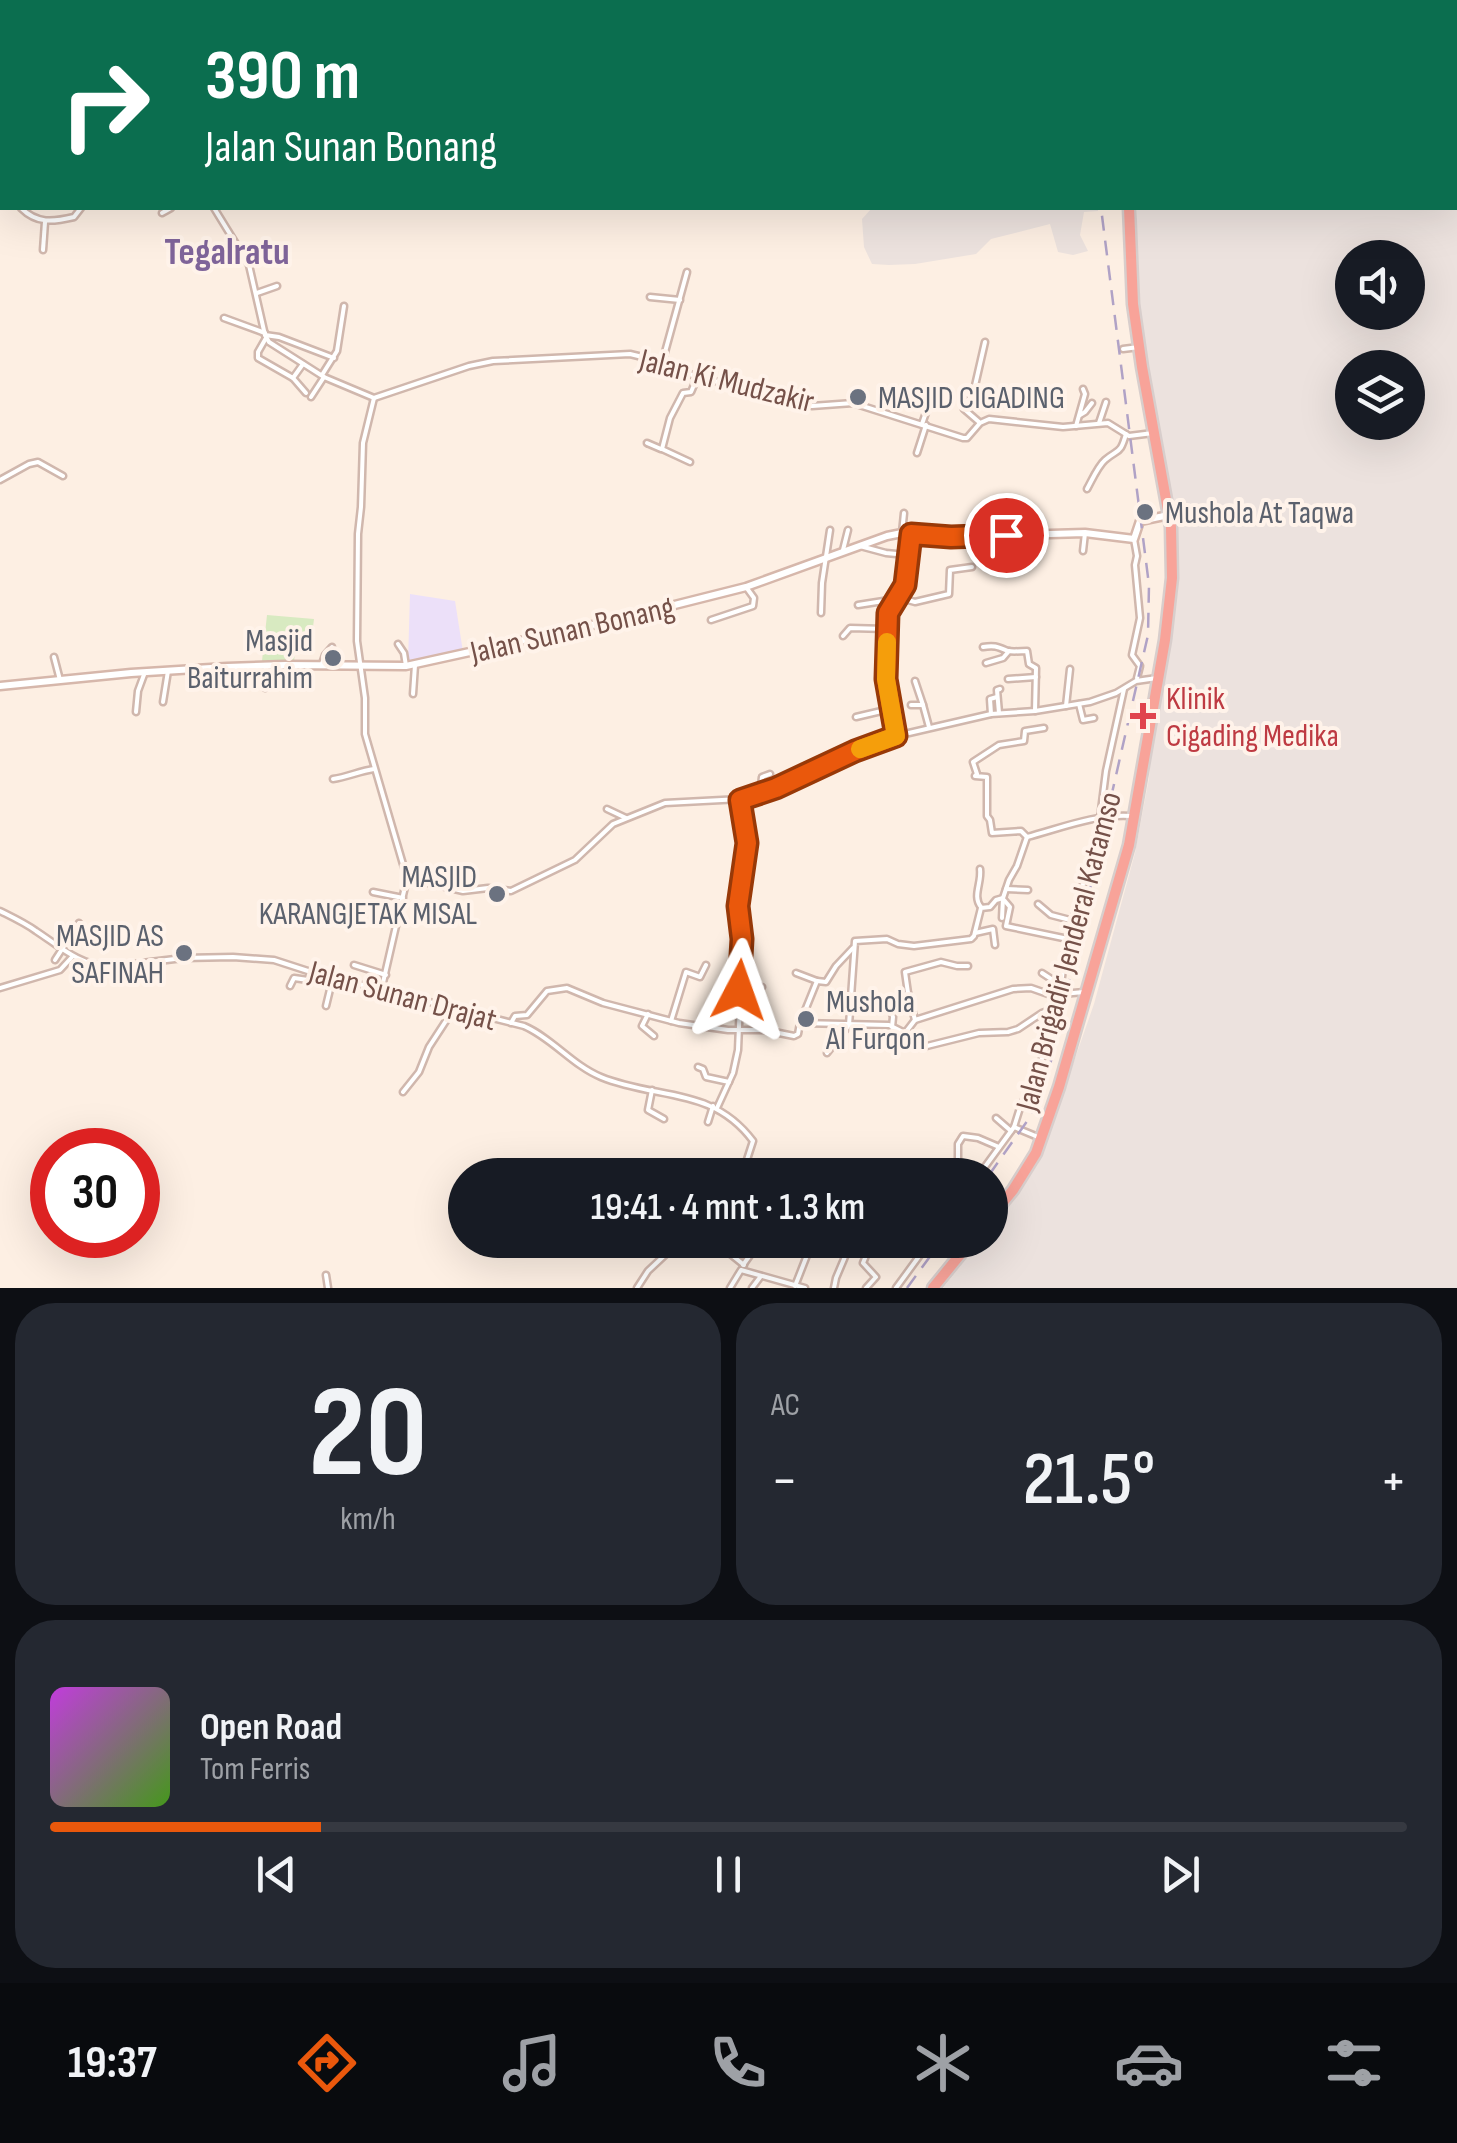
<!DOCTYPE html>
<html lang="id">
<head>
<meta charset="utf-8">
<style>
  body { margin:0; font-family:"Sofia Sans Condensed",sans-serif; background:#242831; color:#f1f3f6; height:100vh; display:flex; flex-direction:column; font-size:38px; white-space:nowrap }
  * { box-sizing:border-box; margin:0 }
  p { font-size:32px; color:#9ea1a6 }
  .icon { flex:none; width:55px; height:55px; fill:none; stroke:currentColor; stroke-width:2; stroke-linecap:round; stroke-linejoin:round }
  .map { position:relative; height:1288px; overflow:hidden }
  .sheet { display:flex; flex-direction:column; gap:15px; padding:15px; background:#0d0f14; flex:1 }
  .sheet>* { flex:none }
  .guide { position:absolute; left:0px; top:0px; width:1458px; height:210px; box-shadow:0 10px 40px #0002; background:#0b6e4f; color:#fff; overflow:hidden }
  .buttons { position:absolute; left:1335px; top:240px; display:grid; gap:20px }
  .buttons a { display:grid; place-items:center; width:90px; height:90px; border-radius:50%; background:#171b24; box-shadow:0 10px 40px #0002; font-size:50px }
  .speed { position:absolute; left:30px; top:1128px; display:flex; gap:20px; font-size:50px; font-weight:700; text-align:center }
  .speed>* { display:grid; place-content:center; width:130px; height:130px; border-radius:50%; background:#171b24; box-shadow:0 10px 40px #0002; line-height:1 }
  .speed .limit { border:15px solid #d22; background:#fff; color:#111 }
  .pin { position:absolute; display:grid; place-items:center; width:85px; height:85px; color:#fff; margin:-42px; border:5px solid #fff; border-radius:50%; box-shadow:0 2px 10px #0007 }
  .me { position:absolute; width:110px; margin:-55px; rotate:4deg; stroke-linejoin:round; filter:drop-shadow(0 0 8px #0008) }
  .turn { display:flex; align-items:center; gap:35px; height:210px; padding:0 40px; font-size:45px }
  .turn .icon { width:130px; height:130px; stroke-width:2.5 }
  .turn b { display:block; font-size:70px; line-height:85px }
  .big { font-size:75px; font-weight:600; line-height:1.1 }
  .sheet .card { flex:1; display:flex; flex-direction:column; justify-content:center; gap:15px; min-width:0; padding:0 35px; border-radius:40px; background:#242831 }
  .sheet .dial { align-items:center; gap:0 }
  .dial b { font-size:130px; line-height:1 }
  .song { display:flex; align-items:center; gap:30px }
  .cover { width:120px; height:120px; border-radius:15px; background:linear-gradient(135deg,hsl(290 70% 55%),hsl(100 70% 35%)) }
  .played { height:10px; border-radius:5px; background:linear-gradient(90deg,#ea580c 20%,#363941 20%) }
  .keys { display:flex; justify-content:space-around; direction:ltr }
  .heat { display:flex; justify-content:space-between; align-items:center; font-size:55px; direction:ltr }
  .sheet .tiles { flex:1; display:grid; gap:15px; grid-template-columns:1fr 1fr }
  .card:last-child { grid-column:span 2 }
  .trip { position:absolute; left:448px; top:1158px; width:560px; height:100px; border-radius:50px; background:#171b24; box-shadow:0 10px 40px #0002; font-weight:600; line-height:100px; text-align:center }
  .dock { display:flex; height:160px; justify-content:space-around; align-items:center; background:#090b0e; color:#9ea1a6 }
  .dock .icon { width:70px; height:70px }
  .dock .on { color:#ea580c }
  .dock b { font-size:45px; color:#f1f3f6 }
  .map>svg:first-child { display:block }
  .industrial { fill:#ece2de; fill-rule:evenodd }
  .education { fill:#ece0f9 }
  .green { fill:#d8eac1 }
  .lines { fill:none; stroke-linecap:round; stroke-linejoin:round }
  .street-casing { stroke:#d0b7ad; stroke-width:9 }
  .secondary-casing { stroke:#d6b7ab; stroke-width:11 }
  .highway-casing { stroke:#d8cecc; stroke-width:15 }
  .street { stroke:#fff; stroke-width:4 }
  .secondary { stroke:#fff; stroke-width:6 }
  .highway { stroke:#f8a399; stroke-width:10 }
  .rail { stroke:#b0a2c6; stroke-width:2.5; stroke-dasharray:15 10; stroke-linecap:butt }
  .route-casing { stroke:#983908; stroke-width:25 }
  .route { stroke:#ea580c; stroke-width:18 }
  .slow { stroke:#f59e0b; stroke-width:18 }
  .worship-dot { fill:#6b7280; stroke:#fff3ea; stroke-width:4 }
  .health-dot { fill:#e0444e; stroke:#fff3ea; stroke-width:4 }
  .labels { text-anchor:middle; stroke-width:8; stroke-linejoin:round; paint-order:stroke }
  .street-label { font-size:32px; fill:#755149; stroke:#fff3ea }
  .worship-label { font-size:32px; fill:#5b616d; stroke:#fff3ea; text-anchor:start }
  .health-label { font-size:32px; fill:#be3a42; stroke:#fff3ea; text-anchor:start }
  .quarter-label { font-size:38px; font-weight:bold; fill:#7f6499; stroke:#fff3ea }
</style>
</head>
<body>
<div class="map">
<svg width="1457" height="1288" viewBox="0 0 1457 1288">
  <rect width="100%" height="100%" fill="#fdefe3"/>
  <g class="industrial">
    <path d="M1134,0H1457V1288H943L981,1240H990V1229L1015,1199L1038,1164L1094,1004L1135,853L1149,778L1151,751L1178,589L1177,544L1142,325L1137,280V208H1455V2H1134ZM1352,258H1408V312H1352ZM1352,368H1408V422H1352Z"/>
    <path d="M872,208H1098V211L1084,212L1080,235L1088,251L1073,255L1058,252L1050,224L991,239L976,254L915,264L889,265L872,264L864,247L862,219Z"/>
  </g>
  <path class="education" d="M410,594L455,601L463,652L408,663Z"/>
  <path class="green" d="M267,615L314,619L310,651L295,650L294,664L262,661Z"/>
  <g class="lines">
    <g class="street-casing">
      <g id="street">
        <path d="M358,0V2"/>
        <path d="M447,0L449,2"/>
        <path d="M242,2L243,0"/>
        <path d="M254,2L255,0"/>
        <path d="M0,81H2"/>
        <path d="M0,152L2,153"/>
        <path d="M0,184L2,187"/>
        <path d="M21,208C37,224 53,222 74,217L81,208"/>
        <path d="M214,208L249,265L265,335L269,342L324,377L374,398L469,366L493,361L630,354L655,360L702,379L746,387L812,406L853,403L963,438H967L980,423L989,419L1063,427L1108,423L1129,436L1153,433"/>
        <path d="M162,213L171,208"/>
        <path d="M43,250L45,222"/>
        <path d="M257,293L277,286"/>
        <path d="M650,297L680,300"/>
        <path d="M224,318L265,333"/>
        <path d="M265,335L279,337L334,358"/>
        <path d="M266,338L258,352V358L293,378"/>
        <path d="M1123,349L1139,347"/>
        <path d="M662,363L687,272"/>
        <path d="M303,364L293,378L306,393"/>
        <path d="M322,375L337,351L344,306"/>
        <path d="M311,397L324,377"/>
        <path d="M374,398L363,443L361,507L358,534L357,641L365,698V734L407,878L382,987"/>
        <path d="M1080,415L1085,412L1092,403"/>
        <path d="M979,422L964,409L974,390L985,342"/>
        <path d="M1099,423L1106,402"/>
        <path d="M922,424L930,401"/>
        <path d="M1076,426L1085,394L1083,389"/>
        <path d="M647,443L661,449"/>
        <path d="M917,453L926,425"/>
        <path d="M690,462L662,449L670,418L683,393L691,392L697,378"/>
        <path d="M0,480L29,464L38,462L63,476"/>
        <path d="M1087,489C1092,480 1098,466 1105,460C1119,448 1120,455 1126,434"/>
        <path d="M902,533L904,513"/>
        <path d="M1134,539L1137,556L1135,565L1140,618L1132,655L1140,666L1137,678"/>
        <path d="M860,546L886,553L907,555"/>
        <path d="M843,550L848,530"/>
        <path d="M1083,551L1085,533"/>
        <path d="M897,597L915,602L949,594L950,570L972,567"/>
        <path d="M858,605L896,599"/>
        <path d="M821,613L822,583L830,530"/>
        <path d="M711,620L753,606L754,598L746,587"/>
        <path d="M843,636L850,628L887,629"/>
        <path d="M398,644L404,653L406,666"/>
        <path d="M983,647C995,645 998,647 1008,651C1013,652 1022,651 1027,651L1029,664L1036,668L1035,711"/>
        <path d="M54,657L60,680"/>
        <path d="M986,663L1003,658L1009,651"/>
        <path d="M322,664L325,655L332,647"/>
        <path d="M1008,679L1036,677"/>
        <path d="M915,681L923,705"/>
        <path d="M265,688L266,666"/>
        <path d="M413,694L415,665"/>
        <path d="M163,702L168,671"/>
        <path d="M1079,704L1083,720L1094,718"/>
        <path d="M911,705H923L929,727"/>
        <path d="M1066,706L1070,669"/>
        <path d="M136,712L138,691L145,672"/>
        <path d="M999,713L997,690L1000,689"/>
        <path d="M991,714L990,699L997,697"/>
        <path d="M856,717L890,709"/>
        <path d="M896,736L885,679L888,613L905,585L911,534"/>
        <path d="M333,779C348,777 359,771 374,769"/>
        <path d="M760,793L762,777L770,774"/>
        <path d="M607,809L626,818"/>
        <path d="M1027,837L1021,831L992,833L990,820L987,816V777L975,776L977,774L973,762L999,745L1024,741L1025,731L1044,728"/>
        <path d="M980,869C982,883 972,896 981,907"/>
        <path d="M407,878L463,891L488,888L511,891L575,860L613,824L665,803L741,799L776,788L855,751L896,736L991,714L1035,711L1090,702L1116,693L1136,681L1157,678"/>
        <path d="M1006,889L1028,890"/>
        <path d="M373,892L403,898"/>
        <path d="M1004,900L1010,907L1006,926L1068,939"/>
        <path d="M1038,904L1051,915L1074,921"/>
        <path d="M0,911C12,917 25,923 36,931C59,946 79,965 109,967L183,958L233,957L274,960L311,972L524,1026C552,1038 572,1065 601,1077C657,1100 712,1086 753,1141L742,1175"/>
        <path d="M1002,918L1003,898L1009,880L1017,866L1027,837C1061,828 1095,814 1130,816"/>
        <path d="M975,933L993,929L995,945"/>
        <path d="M55,960L79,923"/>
        <path d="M354,965L386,975"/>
        <path d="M796,973L817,981"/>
        <path d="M1042,973L1062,986"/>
        <path d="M740,981L762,987"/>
        <path d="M290,986L294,978L308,980L311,972"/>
        <path d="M0,988L60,970L72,957"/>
        <path d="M1060,992L1066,946L1099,826L1106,771L1124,689"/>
        <path d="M326,1006L333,977"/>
        <path d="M648,1014L642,1026L654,1036"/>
        <path d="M915,1020L908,993L905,972L941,962L957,966H968"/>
        <path d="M671,1021L686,972L700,977L706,965"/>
        <path d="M511,1023L515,1016L527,1015L547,991L567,988L603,1003L679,1023L728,1030H764L794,1036L798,1034L800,1023L889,1025L905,1033L915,1020L1013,989L1031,988L1051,995L1084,992"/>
        <path d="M800,1023L817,981L826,982L836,966L853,948"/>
        <path d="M892,1027L893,1017L890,1007L908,993"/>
        <path d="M905,1033L916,1046L923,1047L979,1033L1008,1032L1018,1029L1042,1013L1053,1009"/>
        <path d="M827,1053L849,1025L855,941L887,939L898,944L914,946L971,939L974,936L981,908L990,907L996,900L1003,898"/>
        <path d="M698,1067L703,1069L706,1077L729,1082"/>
        <path d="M652,1090L648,1110L664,1119"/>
        <path d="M403,1092L419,1072L429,1047L455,1007"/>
        <path d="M717,1108L733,1073L738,1050L742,954V927L739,906L747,843L741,799"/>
        <path d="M996,1118L1011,1131"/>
        <path d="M708,1122L713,1106"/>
        <path d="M1014,1127L1038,1137"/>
        <path d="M958,1175V1144L963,1136L978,1138L999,1147"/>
        <path d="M979,1175L1014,1127L1019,1111L1048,1045L1056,994"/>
        <path d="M713,1240L744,1265"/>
        <path d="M743,1265L761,1240"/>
        <path d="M326,1275L328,1288"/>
        <path d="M795,1286L813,1240"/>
        <path d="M637,1288L648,1271L681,1240"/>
        <path d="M730,1288L741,1270L805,1288"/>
        <path d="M752,1288L761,1276"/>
        <path d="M834,1288L836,1278L847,1252"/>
        <path d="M866,1288L876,1277L863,1263L872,1241"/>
        <path d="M896,1288L931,1240"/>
      </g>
    </g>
    <g class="secondary-casing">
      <path id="secondary" d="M0,686L131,673L227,667L285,665L406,666L615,620L746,587L887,536L902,533L951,537L1085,533L1134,539L1140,521L1169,515"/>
    </g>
    <g class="highway-casing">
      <g id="highway">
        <path d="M1126,0V2"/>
        <path d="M990,1218L1013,1190L1036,1153L1059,1087L1129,845L1165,640L1172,578L1171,527L1142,367L1133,304L1129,208"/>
        <path d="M933,1288L972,1240"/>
      </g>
    </g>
    <use href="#street" class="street"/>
    <use href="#secondary" class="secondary"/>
    <use href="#highway" class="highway"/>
    <g class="rail">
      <path d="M1087,2V0"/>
      <path d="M989,1175L1030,1117L1050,1065L1148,635L1149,585L1101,208"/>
      <path d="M907,1288L942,1240"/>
    </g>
  </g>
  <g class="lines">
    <g class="route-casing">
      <path id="route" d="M739,990L742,939L738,906L747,843L740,800L776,788L855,751L896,736L886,679L888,613L905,585L911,534L951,537L1006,535"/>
    </g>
    <use href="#route" class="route"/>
    <path class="slow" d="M860,749L896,736L886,679L887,642"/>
  </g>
  <g class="worship-dot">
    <circle cx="858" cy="397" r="10"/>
    <circle cx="1145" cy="512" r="10"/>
    <circle cx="333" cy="658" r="10"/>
    <circle cx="497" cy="894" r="10"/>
    <circle cx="184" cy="953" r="10"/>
    <circle cx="806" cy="1019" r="10"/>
  </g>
  <path class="health-dot" d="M1138 701h10v10h10v10h-10v10h-10v-10h-10v-10h10z"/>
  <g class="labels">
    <g class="street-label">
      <text transform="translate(727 380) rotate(14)" y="11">Jalan Ki Mudzakir</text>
      <text transform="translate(572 629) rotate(-13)" y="11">Jalan Sunan Bonang</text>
      <text transform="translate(1068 951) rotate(-75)" y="11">Jalan Brigadir Jenderal Katamso</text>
      <text transform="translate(403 995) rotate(15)" y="11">Jalan Sunan Drajat</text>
    </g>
    <g class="worship-label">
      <text x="878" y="408">MASJID CIGADING</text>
      <text x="1165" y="523">Mushola At Taqwa</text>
      <text x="313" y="651" text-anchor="end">Masjid<tspan x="313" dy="37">Baiturrahim</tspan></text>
      <text x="477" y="887" text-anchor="end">MASJID<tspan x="477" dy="37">KARANGJETAK MISAL</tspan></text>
      <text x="164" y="946" text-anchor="end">MASJID AS<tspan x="164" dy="37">SAFINAH</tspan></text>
      <text x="826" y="1012">Mushola<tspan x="826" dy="37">Al Furqon</tspan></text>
    </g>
    <g class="health-label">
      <text x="1166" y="709">Klinik<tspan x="1166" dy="37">Cigading Medika</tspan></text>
    </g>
    <g class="quarter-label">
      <text x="227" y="264">Tegalratu</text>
    </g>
  </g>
</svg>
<div class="buttons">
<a><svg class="icon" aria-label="sound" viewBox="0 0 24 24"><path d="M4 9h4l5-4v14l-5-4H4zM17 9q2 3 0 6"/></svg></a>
<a><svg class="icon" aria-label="layers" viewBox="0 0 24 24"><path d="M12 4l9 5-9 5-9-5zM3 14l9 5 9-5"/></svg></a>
</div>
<div class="speed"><div class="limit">30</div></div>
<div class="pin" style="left:1006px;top:535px;background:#d93025"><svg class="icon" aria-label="arrive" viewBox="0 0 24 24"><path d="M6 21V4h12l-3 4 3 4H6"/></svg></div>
<svg class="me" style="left:739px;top:990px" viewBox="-20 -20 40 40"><path d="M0-17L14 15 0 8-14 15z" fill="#ea580c" stroke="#fff" stroke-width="4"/></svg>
<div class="trip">19:41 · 4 mnt · 1.3 km</div>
<div class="guide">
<div class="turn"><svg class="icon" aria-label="right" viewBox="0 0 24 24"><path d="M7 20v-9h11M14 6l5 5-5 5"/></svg><div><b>390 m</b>Jalan Sunan Bonang</div></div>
</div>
</div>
<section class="sheet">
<div class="tiles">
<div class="card dial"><b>20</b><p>km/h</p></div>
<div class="card"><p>AC</p>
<div class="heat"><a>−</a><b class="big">21.5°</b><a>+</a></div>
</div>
<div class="card">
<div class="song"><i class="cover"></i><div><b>Open Road</b><p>Tom Ferris</p></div></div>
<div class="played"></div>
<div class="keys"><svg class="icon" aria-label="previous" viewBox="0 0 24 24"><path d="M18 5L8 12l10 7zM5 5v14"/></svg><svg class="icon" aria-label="pause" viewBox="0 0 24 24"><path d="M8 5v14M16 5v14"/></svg><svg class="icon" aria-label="next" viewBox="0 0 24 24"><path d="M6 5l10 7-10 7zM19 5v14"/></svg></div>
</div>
</div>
</section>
<nav class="dock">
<b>19:37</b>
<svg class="icon on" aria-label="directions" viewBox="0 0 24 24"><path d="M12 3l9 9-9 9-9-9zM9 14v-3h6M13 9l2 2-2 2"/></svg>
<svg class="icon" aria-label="music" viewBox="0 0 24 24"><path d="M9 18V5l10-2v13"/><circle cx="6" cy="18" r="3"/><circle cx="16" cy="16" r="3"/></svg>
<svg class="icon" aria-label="phone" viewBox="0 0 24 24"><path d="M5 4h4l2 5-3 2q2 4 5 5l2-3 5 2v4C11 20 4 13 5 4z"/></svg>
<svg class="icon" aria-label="climate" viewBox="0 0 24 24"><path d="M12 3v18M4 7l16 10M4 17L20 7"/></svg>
<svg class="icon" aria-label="car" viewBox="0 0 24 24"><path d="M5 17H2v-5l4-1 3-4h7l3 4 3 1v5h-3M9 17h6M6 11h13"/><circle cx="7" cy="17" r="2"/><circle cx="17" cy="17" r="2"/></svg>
<svg class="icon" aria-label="filters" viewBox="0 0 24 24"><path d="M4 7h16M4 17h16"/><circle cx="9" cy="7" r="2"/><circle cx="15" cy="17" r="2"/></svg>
</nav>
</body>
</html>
